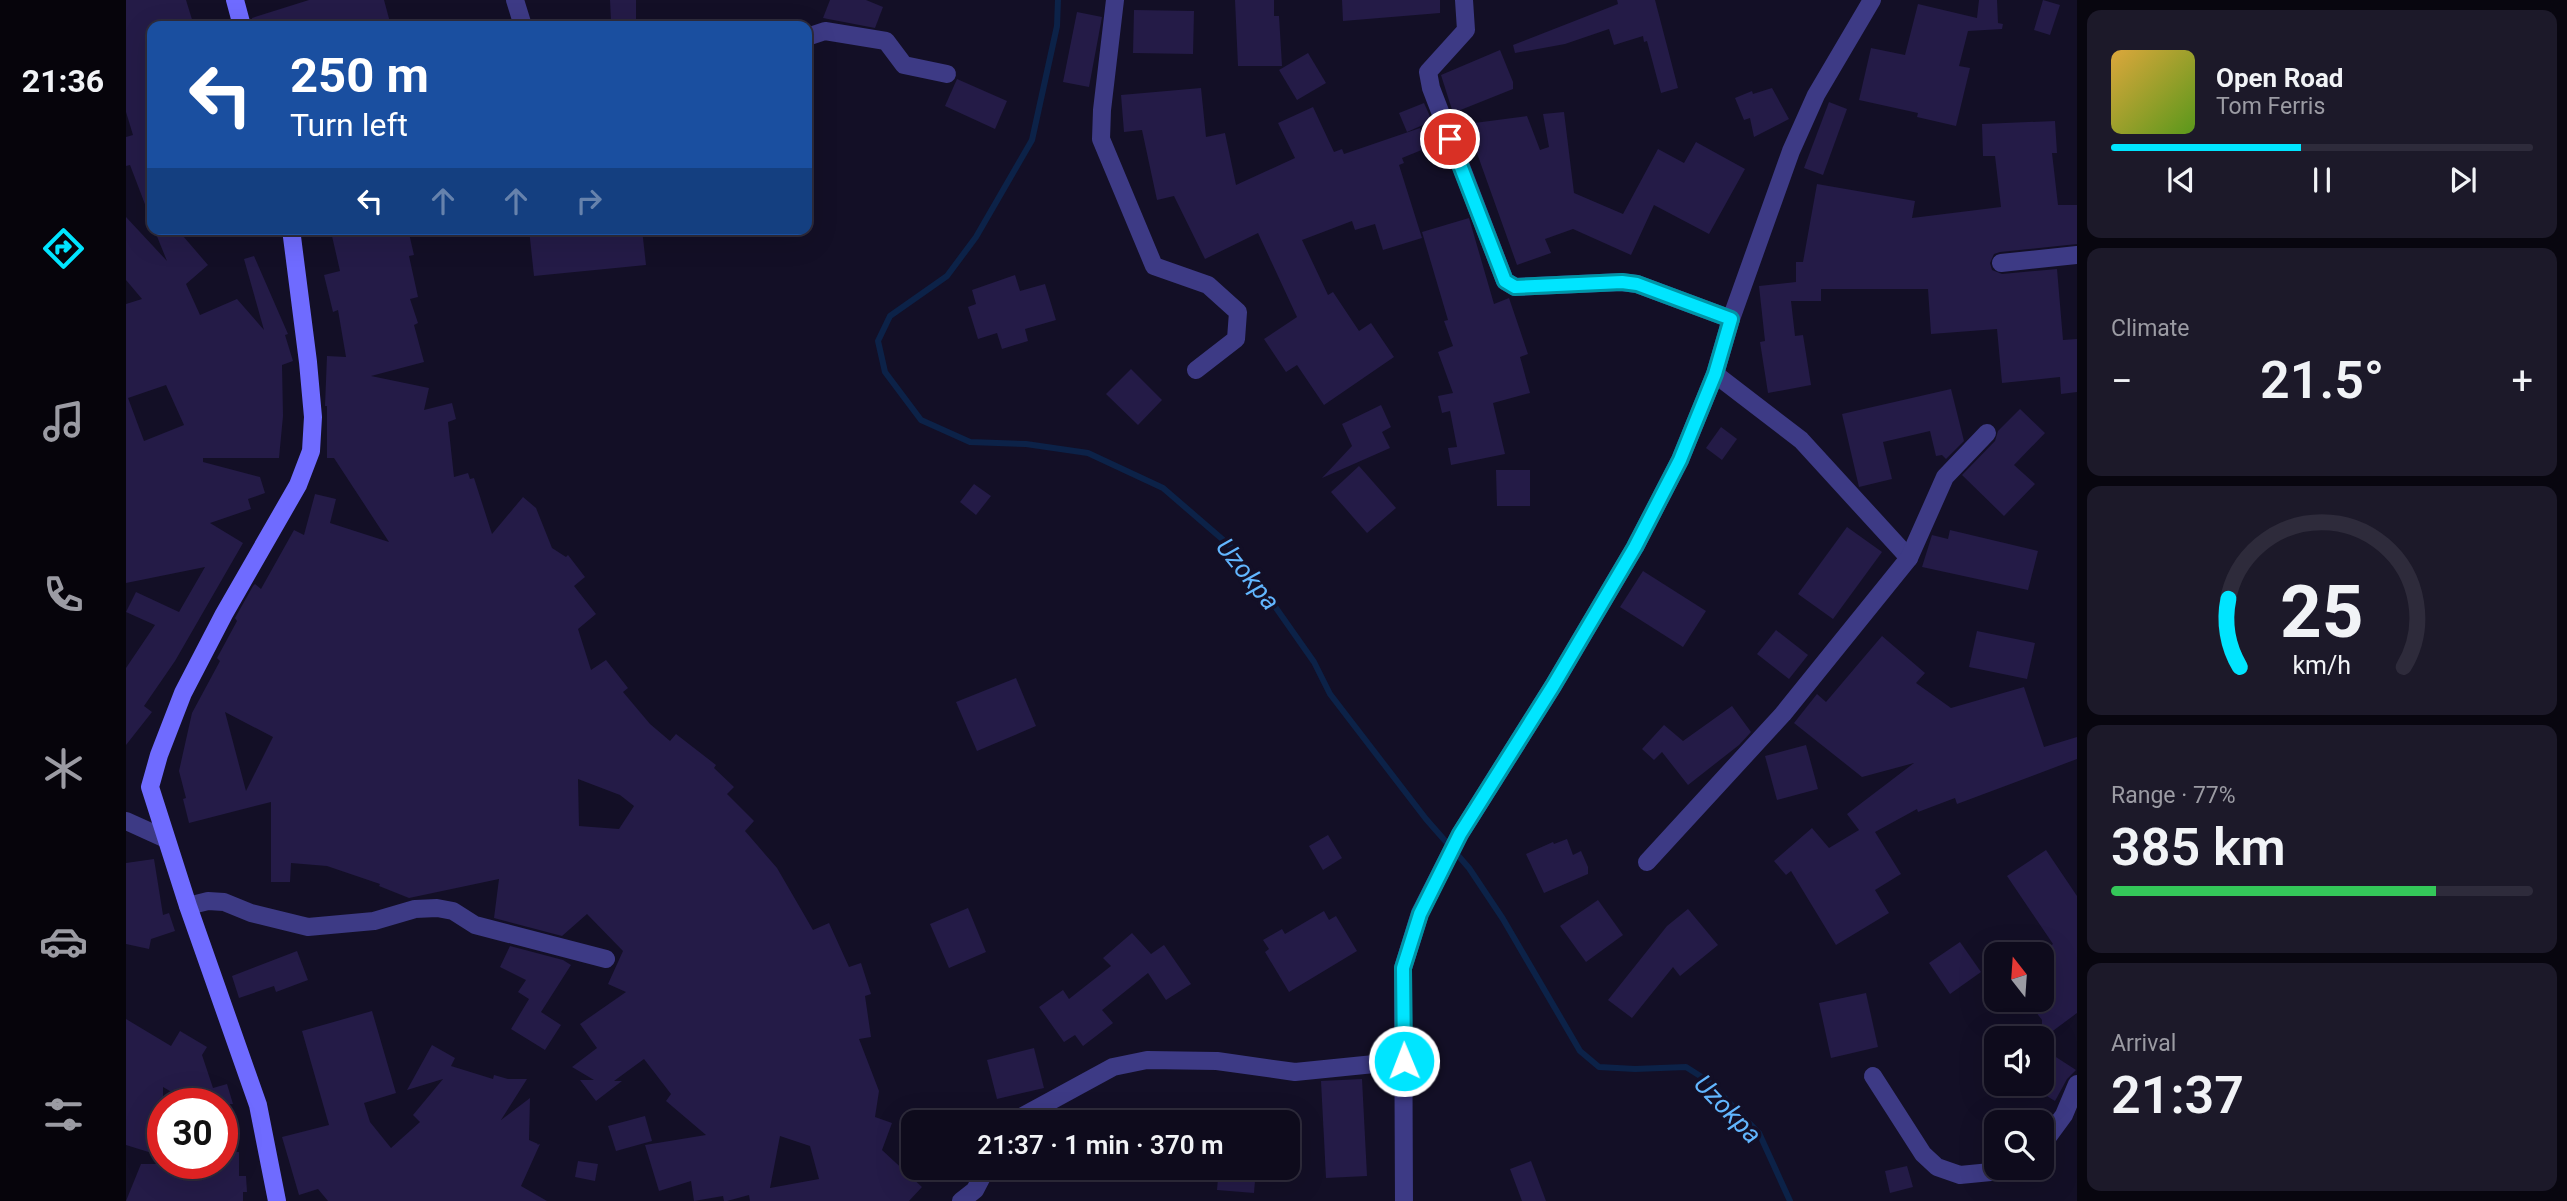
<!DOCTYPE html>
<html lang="en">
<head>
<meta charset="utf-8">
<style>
  body { margin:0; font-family:Roboto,sans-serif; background:#1c1929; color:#f1f3f6; height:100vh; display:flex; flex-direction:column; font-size:26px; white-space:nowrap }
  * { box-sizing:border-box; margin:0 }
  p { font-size:23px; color:#9b9ba3 }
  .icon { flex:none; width:38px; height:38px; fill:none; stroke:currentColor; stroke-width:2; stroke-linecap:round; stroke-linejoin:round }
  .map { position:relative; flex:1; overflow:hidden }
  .side { display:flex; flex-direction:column; gap:10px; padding:10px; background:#08060f; width:490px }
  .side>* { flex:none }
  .hud { position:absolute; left:21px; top:21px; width:665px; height:214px; border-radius:14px; box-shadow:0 7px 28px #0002,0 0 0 2px #2e2b3b; background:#1a4fa0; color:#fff; overflow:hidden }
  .needle { width:46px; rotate:343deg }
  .fabs { position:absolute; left:1858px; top:942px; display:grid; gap:14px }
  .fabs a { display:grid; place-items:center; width:70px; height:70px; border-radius:14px; background:#0e0b1c; box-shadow:0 7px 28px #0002,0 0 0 2px #2e2b3b; font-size:35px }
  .speed { position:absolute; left:21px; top:1088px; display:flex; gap:14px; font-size:35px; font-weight:700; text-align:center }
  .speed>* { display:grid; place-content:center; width:91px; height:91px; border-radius:50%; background:#0e0b1c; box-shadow:0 7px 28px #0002,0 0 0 2px #2e2b3b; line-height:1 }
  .speed .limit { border:10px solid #d22; background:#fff; color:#111 }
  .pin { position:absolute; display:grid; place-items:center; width:60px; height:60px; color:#fff; margin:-30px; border:4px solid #fff; border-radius:50%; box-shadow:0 2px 7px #0007 }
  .me { position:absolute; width:77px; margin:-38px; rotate:359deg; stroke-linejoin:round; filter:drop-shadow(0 0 5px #0008) }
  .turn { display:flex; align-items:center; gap:24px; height:147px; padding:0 28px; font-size:32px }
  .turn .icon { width:91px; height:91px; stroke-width:2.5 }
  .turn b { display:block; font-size:49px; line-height:60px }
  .lanes { display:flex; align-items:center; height:66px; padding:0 28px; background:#0003; justify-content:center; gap:35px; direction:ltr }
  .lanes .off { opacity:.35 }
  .big { font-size:52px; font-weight:600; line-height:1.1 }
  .side .tile { flex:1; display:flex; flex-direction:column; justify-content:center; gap:10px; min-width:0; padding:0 24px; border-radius:14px; background:#1c1929 }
  .side .dial { align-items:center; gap:0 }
  .dial svg { height:182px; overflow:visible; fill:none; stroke:#2e2b3b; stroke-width:7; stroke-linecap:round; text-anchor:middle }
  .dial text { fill:#f1f3f6; stroke:none }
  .song { display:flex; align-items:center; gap:21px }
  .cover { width:84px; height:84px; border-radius:10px; background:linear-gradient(135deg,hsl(40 70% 55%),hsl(90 70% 35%)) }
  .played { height:7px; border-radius:4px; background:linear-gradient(90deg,#00e5ff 45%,#2e2b3b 45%) }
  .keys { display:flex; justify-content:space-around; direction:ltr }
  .heat { display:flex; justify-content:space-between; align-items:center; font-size:38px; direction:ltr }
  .charge { height:10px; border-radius:5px; background:linear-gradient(90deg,#34c759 77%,#2e2b3b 0) }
  .trip { position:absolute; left:775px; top:1110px; width:399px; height:70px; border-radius:14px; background:#0e0b1c; box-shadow:0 7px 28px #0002,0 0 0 2px #2e2b3b; font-weight:600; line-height:70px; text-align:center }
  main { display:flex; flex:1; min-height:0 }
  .dock { display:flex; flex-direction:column; width:126px; justify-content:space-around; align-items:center; background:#06040b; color:#9b9ba3 }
  .dock .icon { width:49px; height:49px }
  .dock .active { color:#00e5ff }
  .dock b { font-size:32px; color:#f1f3f6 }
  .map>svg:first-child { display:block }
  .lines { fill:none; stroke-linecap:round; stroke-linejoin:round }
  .stream { stroke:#0c2248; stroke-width:6 }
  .building { fill:#241b47; fill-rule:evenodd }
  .street { stroke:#3d3a85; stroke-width:18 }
  .secondary { stroke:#6f6bff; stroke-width:18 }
  .route-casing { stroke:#0095a6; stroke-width:18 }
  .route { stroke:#00e5ff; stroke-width:12 }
  .labels { text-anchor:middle; stroke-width:7; stroke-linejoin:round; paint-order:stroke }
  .water-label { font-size:26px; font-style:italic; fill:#62b6ff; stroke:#130f26 }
</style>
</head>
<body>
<main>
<nav class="dock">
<b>21:36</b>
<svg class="icon active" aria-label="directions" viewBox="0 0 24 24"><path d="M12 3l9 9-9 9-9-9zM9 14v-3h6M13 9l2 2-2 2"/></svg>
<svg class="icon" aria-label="music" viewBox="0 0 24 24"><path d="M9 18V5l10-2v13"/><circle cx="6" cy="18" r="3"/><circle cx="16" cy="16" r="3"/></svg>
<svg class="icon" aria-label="phone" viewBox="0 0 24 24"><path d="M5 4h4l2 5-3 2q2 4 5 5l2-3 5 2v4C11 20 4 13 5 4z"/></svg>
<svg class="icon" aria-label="climate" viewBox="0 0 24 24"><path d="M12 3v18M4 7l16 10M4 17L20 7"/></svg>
<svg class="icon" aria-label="car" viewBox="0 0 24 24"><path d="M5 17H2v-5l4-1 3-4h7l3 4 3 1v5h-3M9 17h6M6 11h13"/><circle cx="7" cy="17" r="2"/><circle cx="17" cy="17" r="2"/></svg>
<svg class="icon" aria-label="filters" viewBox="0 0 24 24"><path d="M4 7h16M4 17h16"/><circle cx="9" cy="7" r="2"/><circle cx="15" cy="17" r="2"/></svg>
</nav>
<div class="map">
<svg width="1951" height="1201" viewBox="0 0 1951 1201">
  <rect width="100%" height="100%" fill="#130f26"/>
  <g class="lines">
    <path class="stream" d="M932,0L931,26L906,140L850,237L821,276L764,316L752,341L759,372L795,420L844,442L900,444L962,453L1037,488L1110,551L1188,662L1204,694L1300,819L1343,868L1377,919L1454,1051L1473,1067L1509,1069L1560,1067L1582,1081L1633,1133L1664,1201"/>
  </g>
  <g class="building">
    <path d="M0,0H60L68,26H26L25,220L4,165L0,166V137L7,135L0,112Z"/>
    <path d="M183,0H258L265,26H127L126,18Z"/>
    <path d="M484,0H510V21H485Z"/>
    <path d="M704,0H740L757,7L749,28L697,18Z"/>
    <path d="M1109,0H1148V16H1153L1156,66H1112Z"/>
    <path d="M1216,0H1314V13L1217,21Z"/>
    <path d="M1491,0H1529L1552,88L1535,93L1521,41L1518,42L1517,36L1488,45L1483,29L1439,44L1389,53L1387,45L1492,4Z"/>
    <path d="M1853,0H1871L1872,23L1877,24L1876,29L1842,31L1833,66L1844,68L1830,126L1791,117L1792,113L1733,100L1745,48L1779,55L1792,4L1851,18Z"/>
    <path d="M1917,0L1934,5L1924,35L1908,30Z"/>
    <path d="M1008,10L1068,11L1067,54L1007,53Z"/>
    <path d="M951,12L976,17L963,87L937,82Z"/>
    <path d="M1374,50L1387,82V89L1327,113L1315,75Z"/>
    <path d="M1182,53L1200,83L1171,100L1153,70Z"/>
    <path d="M831,79L881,101L869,129L819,106Z"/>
    <path d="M1075,88L1080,137L1099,133L1110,185L1169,158L1152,123L1187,107L1208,152L1216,149L1218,154L1294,128L1303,147L1276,158L1278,163L1273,165L1296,238L1257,250L1249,224L1229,230L1226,221L1176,240L1202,295L1207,292L1233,331L1245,323L1268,357L1198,405L1171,365L1160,372L1138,339L1171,317L1132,233L1079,259L1048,196L1031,200L1016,130L998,132L995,95Z"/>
    <path d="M1646,88L1663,119L1628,137L1624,118L1618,120L1609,98L1626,91L1627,94Z"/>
    <path d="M1703,102L1721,109L1697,175L1678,168Z"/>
    <path d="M1298,103L1306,121L1281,132L1273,113Z"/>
    <path d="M1438,112L1448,193L1497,214L1532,149L1558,163L1570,142L1619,169L1583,234L1528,205L1505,255L1447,229L1419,239L1425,253L1391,265L1347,142L1341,144L1333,125L1401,116L1414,150L1423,147L1417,114Z"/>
    <path d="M1929,121L1931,153H1926L1932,205H1951V244L1874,252L1868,254L1864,263L1866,270L1876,274L1931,269L1937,340L1951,339V392L1935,394L1934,377L1876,383L1871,329L1805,334L1802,289H1695V301H1665L1669,336L1677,335L1685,385L1642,393L1634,342L1639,341L1633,286L1670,282V262H1677L1691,184L1789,201L1786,218L1875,207L1869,156H1857L1856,124Z"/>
    <path d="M0,217L41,261L28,229H51L82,265L60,284L74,315L111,299L138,330L118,259L128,256L162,334L159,335L167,361L156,365L157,416L153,458H77V462L134,477L139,493L122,499L125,509L84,523L117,543L49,661L18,706L26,712L0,745V668L29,625L0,612L10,592L53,612L79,567L0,583V304L16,299L0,280ZM40,385L58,425L18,441L2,398Z"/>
    <path d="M1343,218L1368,304L1383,298L1402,354L1394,357L1404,393L1367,403L1379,454L1325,465L1322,448L1331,447L1324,411L1316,413L1312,396L1327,393L1312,352L1327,346L1318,321L1322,320L1296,232Z"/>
    <path d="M237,229H282L288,255L283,256L292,297L284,299L292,323L288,325L298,362L245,376L303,388L298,410L326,403L330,419L322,422L328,477L342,473L344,479L348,478L366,534L397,497L410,508L426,548L440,557L442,555L459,577L448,586L470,614L452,629L465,670L480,660L502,688L497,692L524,724L544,741L550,734L590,765L588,768L608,787L601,794L628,821L619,831L651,868L687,930L703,923L723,967L735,963L745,994L739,996L745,1037L733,1039L753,1091L749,1117L766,1123L756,1150L796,1187L783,1201H624L623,1195L601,1201H598L597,1196L568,1201L565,1181L533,1191L519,1145L580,1135L540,1101L545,1094L518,1059L488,1081H496L470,1101L454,1080H468L446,1067L471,1048L454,1024L500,992L482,984L497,951L461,914L436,936L368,918L373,879L283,898L253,886L254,884L201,866L165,863L164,882H145V802L63,823L57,799L60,798L53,771L66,713L94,661L91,658L111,621L109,618L127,586L129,584L135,589L168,530L178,535L189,494L210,499L204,523L263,542L208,458H201V406H199L201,356L220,357L212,310L207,312L198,275L214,271L206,236ZM99,712L147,737L120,791ZM452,779L494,795L508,806L493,829L453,826ZM654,1136L684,1146L693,1179L644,1188Z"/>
    <path d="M403,229H516L520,265L408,276Z"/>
    <path d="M889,275L894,291L919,284L930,320L899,329L902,341L876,349L871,333L852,339L842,307L850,304L846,290Z"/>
    <path d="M1005,369L1036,400L1012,425L980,394Z"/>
    <path d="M1825,389L1838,441L1820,459L1816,455L1810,456L1804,431L1757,442L1766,479L1733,487L1716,414Z"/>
    <path d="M1255,405L1265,427L1256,432L1264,448L1196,478L1226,446L1216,424Z"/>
    <path d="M1894,409L1919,433L1888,465L1909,484L1878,516L1836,475L1869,441L1872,431Z"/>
    <path d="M1595,427L1611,439L1596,460L1580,448Z"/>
    <path d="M1233,466L1270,508L1241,533L1205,492Z"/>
    <path d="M1370,470H1404V506H1371Z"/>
    <path d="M848,484L865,496L850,515L834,502Z"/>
    <path d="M1721,527L1756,552L1707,619L1672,594Z"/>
    <path d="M1824,530L1912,551L1902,590L1796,567L1806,535L1822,539Z"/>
    <path d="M1517,571L1580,611L1557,647L1494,607Z"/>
    <path d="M1650,630L1682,655L1663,679L1631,654Z"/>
    <path d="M1851,631L1909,643L1901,679L1843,667Z"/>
    <path d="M1756,636L1799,673L1790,683L1825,708L1898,687L1918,747L1951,737V759L1831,804L1829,798L1792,812L1791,809L1749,832L1775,874L1749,890L1763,913L1710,945L1665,871L1660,875L1648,861L1686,828L1703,848L1733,830L1721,814L1788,763L1736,777L1668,723L1691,694L1700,702Z"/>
    <path d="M890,678L910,726L851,751L830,702Z"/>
    <path d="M1606,706L1625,732L1613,745L1562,785L1536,752L1528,760L1516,749L1538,725L1557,741Z"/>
    <path d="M1680,745L1692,789L1651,800L1639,756Z"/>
    <path d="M1202,835L1216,858L1197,870L1183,846Z"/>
    <path d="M1441,839L1447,855L1455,851L1462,867V874L1418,893L1400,854L1427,842L1428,844Z"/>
    <path d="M1920,850L1951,896V1013L1916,1039V1020L1904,1004L1910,999H1916V952L1927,944L1881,876Z"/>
    <path d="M28,859L37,915L43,913L49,931L25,939L23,949L0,944V863Z"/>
    <path d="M1472,900L1497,935L1460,962L1434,926Z"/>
    <path d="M842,908L860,952L823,968L804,924Z"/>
    <path d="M1562,909L1592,945L1554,976L1547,967L1506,1018L1482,1000L1541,926Z"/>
    <path d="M1198,911L1203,920L1210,916L1231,951L1163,992L1139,952L1143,949L1137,940L1156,929L1159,934Z"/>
    <path d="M1006,933L1025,954L1038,945L1065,984L1040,1000L1022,973L976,1010L987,1023L957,1046L949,1035L938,1042L913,1007L937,990L943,999L985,966L977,958Z"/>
    <path d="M1834,942L1855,972L1824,994L1803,963Z"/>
    <path d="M384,946L437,960L445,965L415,1012L435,1025L419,1050L385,1029L403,999L392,992L400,980L374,967Z"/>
    <path d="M171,951L182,980L150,992L148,986L113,998L106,976Z"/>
    <path d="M1740,993L1752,1047L1705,1058L1693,1003Z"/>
    <path d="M246,1011L270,1093L238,1103L244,1122L265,1148L294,1122L287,1115L317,1079L281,1090L306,1045L329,1058L325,1066L367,1079L368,1075L382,1079H401L375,1120L404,1098L403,1140L412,1144L411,1145L414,1144L395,1186L421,1201H202L192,1189L173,1195L156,1137L203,1125L176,1031Z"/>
    <path d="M0,1019L45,1046L54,1031L81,1047L76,1055L87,1088L101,1084L107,1104H49L48,1100L56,1098L37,1087V1129L29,1154L0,1145Z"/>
    <path d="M908,1048L918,1088L871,1099L861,1060Z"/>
    <path d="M1916,1048L1950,1070L1941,1079L1929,1101L1916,1093Z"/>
    <path d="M1236,1079L1241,1176L1200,1178L1195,1081Z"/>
    <path d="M519,1116L526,1141L490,1151L482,1126Z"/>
    <path d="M96,1151L113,1152V1176H120L121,1192H117V1201H0L15,1164H96Z"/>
    <path d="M452,1161L472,1164L469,1181L449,1177Z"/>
    <path d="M1405,1161L1420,1201H1396L1384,1169Z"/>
    <path d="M1781,1166L1787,1187L1764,1193L1759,1171Z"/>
    <path d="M1093,1167L1130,1168L1128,1193L1091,1190Z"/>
  </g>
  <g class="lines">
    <g class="street">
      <path d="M389,0L397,26"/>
      <path d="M989,0L976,110L975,139L1028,266L1082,285L1112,312L1110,339L1070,370"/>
      <path d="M1338,0L1340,30L1302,72L1305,88L1379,281L1389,287L1495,282L1511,284L1605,319"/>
      <path d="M681,37L699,31L760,41L778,65L821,74"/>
      <path d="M1875,263L1951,255"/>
      <path d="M1589,374L1675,440L1783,558"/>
      <path d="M0,821L40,839"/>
      <path d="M1521,862L1657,714L1783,558L1819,477L1861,433"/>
      <path d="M62,906L82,901L98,902L125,913L182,927L248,921L289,909L311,908L327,911L349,925L480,959"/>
      <path d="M1747,1076L1797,1154L1811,1167L1834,1175L1875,1171L1882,1167"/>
      <path d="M886,1122L987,1067L1021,1060L1091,1061L1169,1072L1278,1061"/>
      <path d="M1916,1145L1938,1115L1951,1084"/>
      <path d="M835,1201L849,1190L861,1167"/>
      <path d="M1278,1201L1277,968L1294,913L1334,834L1427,686L1509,547L1554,460L1589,374L1605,319L1665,151L1690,95L1746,0"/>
    </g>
    <g class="secondary">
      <path d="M109,0L116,26"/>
      <path d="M151,1201L132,1105L62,906L24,787L33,755L57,693L98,614L172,485L185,451L187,417L182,362L165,229"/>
    </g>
  </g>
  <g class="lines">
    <g class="route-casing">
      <path id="route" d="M1278,1061L1277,968L1294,914L1334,834L1427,686L1509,547L1554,460L1589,374L1605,319L1511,284L1496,282L1389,287L1379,281L1324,139"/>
    </g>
    <use href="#route" class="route"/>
  </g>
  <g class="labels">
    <g class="water-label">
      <text transform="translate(1122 574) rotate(51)" y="9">Uzokpa</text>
      <text transform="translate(1602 1109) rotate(46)" y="9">Uzokpa</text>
    </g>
  </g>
</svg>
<div class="fabs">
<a><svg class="needle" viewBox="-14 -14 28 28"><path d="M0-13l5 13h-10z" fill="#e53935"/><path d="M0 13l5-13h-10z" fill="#9b9ba3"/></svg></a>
<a><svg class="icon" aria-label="sound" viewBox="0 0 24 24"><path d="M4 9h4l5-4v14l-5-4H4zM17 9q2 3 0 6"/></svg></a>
<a><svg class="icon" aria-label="search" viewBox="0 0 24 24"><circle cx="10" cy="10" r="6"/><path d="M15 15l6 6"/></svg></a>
</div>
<div class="speed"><div class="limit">30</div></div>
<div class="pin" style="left:1324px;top:139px;background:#d93025"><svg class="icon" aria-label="arrive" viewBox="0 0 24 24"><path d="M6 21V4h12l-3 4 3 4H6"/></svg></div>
<svg class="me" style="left:1278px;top:1061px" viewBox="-20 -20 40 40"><circle r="17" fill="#00e5ff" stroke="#fff" stroke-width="3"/><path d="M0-11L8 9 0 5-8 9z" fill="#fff"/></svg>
<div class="trip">21:37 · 1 min · 370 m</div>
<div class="hud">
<div class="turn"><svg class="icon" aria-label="left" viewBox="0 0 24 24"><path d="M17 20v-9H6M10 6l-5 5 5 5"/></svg><div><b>250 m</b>Turn left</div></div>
<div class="lanes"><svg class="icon" aria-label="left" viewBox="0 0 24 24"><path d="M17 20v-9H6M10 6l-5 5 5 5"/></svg><svg class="icon off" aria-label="ahead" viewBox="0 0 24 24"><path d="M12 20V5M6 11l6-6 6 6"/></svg><svg class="icon off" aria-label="ahead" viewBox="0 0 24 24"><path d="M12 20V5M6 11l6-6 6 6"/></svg><svg class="icon off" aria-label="right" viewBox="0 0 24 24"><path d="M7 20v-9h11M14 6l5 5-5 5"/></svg></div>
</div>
</div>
<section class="side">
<div class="tile">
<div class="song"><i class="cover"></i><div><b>Open Road</b><p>Tom Ferris</p></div></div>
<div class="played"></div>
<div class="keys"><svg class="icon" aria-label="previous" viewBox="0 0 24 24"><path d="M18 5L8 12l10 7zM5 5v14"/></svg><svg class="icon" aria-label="pause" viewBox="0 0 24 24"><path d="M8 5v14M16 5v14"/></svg><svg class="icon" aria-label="next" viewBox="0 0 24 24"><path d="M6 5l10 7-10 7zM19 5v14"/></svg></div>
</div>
<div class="tile"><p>Climate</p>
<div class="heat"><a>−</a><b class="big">21.5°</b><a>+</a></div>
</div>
<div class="tile dial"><svg viewBox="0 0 100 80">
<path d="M14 69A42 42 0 1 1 86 69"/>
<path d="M14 69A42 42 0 0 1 9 39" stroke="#00e5ff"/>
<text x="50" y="56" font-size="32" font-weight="700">25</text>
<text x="50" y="72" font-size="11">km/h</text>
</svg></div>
<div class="tile"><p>Range · 77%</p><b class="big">385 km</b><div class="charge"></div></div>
<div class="tile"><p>Arrival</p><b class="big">21:37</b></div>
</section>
</main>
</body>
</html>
